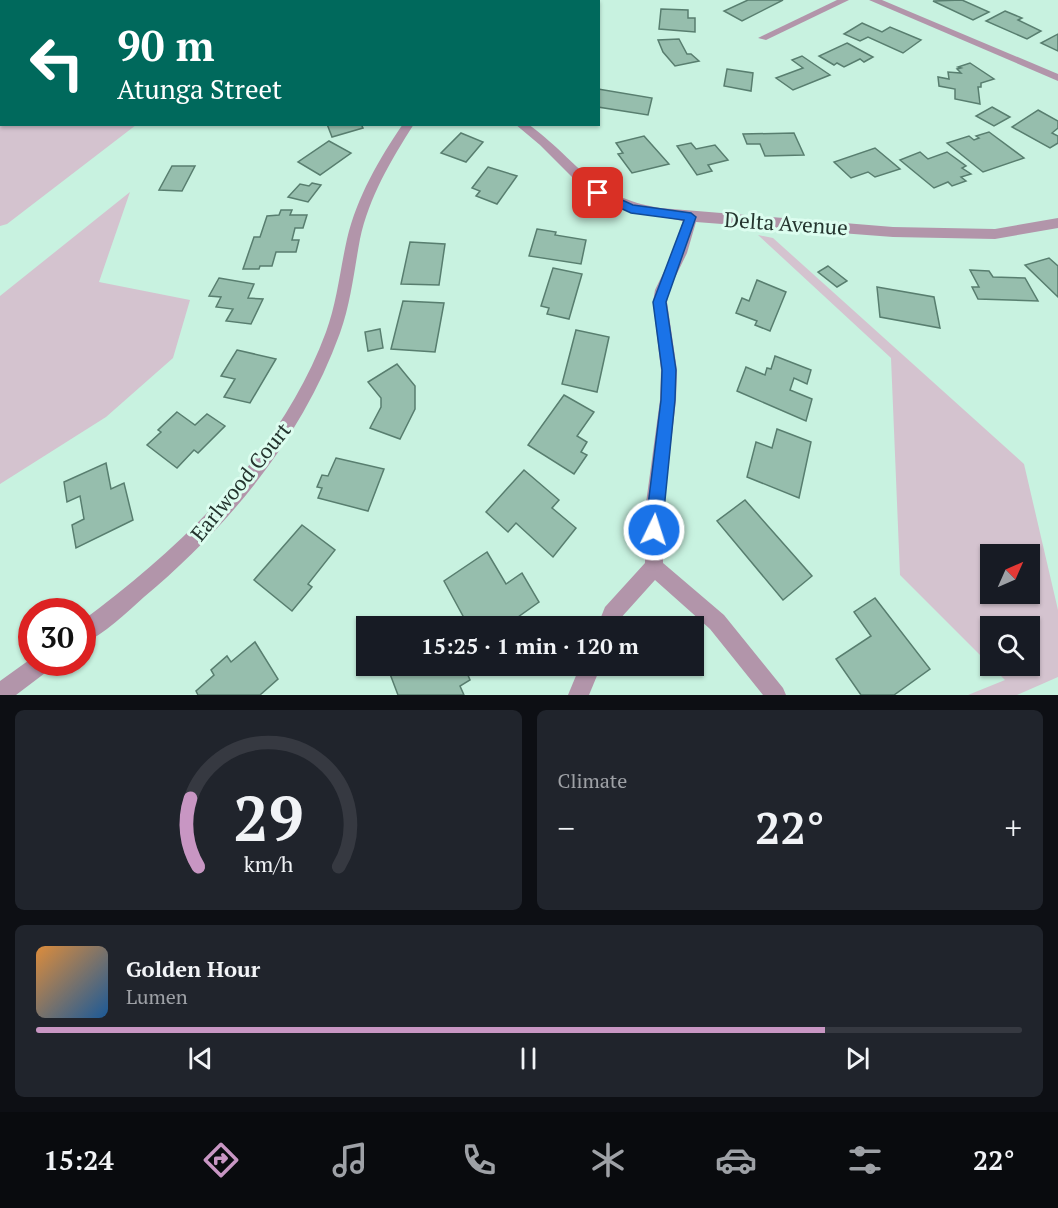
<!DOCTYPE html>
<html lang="en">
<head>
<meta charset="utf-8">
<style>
  body { margin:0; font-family:"PT Serif",serif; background:#20242c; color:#f1f3f6; height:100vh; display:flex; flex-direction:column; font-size:22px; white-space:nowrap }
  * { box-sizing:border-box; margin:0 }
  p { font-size:20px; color:#9ea1a6 }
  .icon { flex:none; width:33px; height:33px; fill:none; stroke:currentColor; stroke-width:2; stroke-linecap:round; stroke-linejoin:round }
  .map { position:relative; height:695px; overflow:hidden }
  .drawer { display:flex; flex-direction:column; gap:15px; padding:15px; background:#0d0f14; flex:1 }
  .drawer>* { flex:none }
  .guide { position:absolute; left:0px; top:0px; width:600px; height:126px; box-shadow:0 2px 4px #0004; background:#00695c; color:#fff; overflow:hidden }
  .needle { width:39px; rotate:45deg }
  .fabs { position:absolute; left:980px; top:544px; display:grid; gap:12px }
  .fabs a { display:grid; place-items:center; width:60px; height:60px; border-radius:0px; background:#171b24; box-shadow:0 2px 4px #0004; font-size:30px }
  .speed { position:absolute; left:18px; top:598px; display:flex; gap:12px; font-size:30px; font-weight:700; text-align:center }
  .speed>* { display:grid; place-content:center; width:78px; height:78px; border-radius:50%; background:#171b24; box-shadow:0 2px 4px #0004; line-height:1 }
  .speed .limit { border:9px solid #d22; background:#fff; color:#111 }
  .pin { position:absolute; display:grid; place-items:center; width:51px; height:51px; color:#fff; margin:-26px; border-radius:12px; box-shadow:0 3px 9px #0006 }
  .me { position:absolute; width:66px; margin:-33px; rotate:4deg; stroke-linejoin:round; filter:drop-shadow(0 0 4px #0008) }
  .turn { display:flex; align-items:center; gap:21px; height:126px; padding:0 18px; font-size:27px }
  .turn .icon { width:78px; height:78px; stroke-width:2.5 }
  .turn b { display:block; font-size:42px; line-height:51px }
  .big { font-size:45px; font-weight:700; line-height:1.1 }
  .drawer .tile { flex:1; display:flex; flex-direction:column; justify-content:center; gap:9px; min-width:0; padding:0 21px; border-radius:9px; background:#20242c }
  .drawer .dial { align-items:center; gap:0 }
  .dial svg { height:156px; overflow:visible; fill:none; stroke:#363941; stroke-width:7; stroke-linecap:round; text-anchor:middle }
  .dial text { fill:#f1f3f6; stroke:none }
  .song { display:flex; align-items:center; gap:18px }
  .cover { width:72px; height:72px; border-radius:9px; background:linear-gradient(135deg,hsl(30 70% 55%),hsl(210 70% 35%)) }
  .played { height:6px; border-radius:3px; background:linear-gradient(90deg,#c896c3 80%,#363941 80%) }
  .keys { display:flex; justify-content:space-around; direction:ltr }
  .heat { display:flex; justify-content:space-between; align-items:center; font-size:33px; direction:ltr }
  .drawer .tiles { flex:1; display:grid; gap:15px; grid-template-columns:1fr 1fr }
  .tile:last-child { grid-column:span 2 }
  .trip { position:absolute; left:356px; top:616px; width:348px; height:60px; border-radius:0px; background:#171b24; box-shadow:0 2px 4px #0004; font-weight:700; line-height:60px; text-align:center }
  .tabs { display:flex; height:96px; justify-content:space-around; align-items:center; background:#090b0e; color:#9ea1a6 }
  .tabs .icon { width:42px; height:42px }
  .tabs .current { color:#c896c3 }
  .tabs b { font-size:27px; color:#f1f3f6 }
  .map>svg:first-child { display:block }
  .green { fill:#d4c3cf; fill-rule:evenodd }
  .building { fill:#96bead; stroke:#587e6f; stroke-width:1.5 }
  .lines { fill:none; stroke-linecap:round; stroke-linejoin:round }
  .street { fill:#b295aa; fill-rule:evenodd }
  .route { fill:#1a73e8; stroke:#114b97; stroke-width:1.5 }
  .labels { text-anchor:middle; stroke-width:6; stroke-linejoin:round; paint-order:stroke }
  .street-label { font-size:21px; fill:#24342e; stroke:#dcfdef }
</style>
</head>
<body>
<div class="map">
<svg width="1058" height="695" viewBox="0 0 1058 695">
  <rect width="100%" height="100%" fill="#c8f2e0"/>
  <g class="green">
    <path d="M0,0H255L2,2V124L136,125L7,224L0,226Z"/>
    <path d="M130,192L99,282L190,300L173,358L106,417L0,484V296Z"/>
    <path d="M758,235L773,238L1024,464L1058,610V677L1017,695H968L1005,680L991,666H1029V627H990V665L900,575L891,358ZM990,555H1029V594H990Z"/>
  </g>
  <g class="building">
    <path d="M748,0H783L742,21L724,11Z"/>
    <path d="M962,0L989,12L973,20L933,1Z"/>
    <path d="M661,9L688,10V18H695V32L659,29Z"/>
    <path d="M1005,11L1022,18L1018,20L1041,31L1027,39L986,21Z"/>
    <path d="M862,23L882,32L890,27L921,40L903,53L868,37L860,41L844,34Z"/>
    <path d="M1058,34V51L1041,43Z"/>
    <path d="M679,39L687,54H691L699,61L675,66L663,52L658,40Z"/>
    <path d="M847,43L873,57L864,62L860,59L844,67L837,63L834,65L819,56Z"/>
    <path d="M802,56L830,75L793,90L776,78L803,68L792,60Z"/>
    <path d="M970,63L994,79L981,83V87H978L980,104L955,99V89L939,86L938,77L949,79L948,72L961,73L957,69L961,68L958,67Z"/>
    <path d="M727,69L753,73L751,91L724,86Z"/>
    <path d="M598,89L652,98L648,115L598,107Z"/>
    <path d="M992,107L1010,117L994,126L976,116Z"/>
    <path d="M1038,110L1058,121V128L1052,133L1058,136V143L1050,148L1012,127Z"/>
    <path d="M327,124H361L363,128L332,137Z"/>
    <path d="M989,132L1024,158L983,172L947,143L969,136L974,140L979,138L976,136Z"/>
    <path d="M461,133L483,142L466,162L441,153Z"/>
    <path d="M794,133L804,155L765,156L760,144H747L743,134Z"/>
    <path d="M644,136L669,164L632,173L618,154L623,153L616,143Z"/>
    <path d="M329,141L351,153L320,175L298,162Z"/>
    <path d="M691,143L696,149L715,145L728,160L708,165L712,171L697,175L677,146Z"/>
    <path d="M875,148L900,169L875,177L868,172L851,178L834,162Z"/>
    <path d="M920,152L928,159L947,152L966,166L962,168L971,174L961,177L966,181L952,186L948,182L934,188L900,160Z"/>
    <path d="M172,166H195L182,191L159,190Z"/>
    <path d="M488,167L517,176L497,204L476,196L480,191L472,188Z"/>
    <path d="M312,183L321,185L308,202L288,197L300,184L309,186Z"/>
    <path d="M281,210H292L290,215H307L303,228H295L292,240H299L296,252H276L272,266H260L259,269H243L254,237H260L267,216L279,215Z"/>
    <path d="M537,229L556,232L555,235L586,240L581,264L529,256Z"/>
    <path d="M410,242L445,244L439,285L401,284Z"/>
    <path d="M1049,258L1058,266V297L1025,265Z"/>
    <path d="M828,266L847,281L837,287L818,272Z"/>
    <path d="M553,268L582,274L569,319L547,314L549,308L541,306Z"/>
    <path d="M970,270L989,271L993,277L1025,278L1038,301L978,299L972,287H979Z"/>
    <path d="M219,278L254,284L248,298L263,299L251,324L226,321L233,309L216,307L221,297L209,296Z"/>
    <path d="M757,280L786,292L770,331L755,325L757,321L736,313L742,298L749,301Z"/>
    <path d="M877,287L934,297L940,328L880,317Z"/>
    <path d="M403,301L444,303L435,352L391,349Z"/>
    <path d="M380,329L383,348L368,351L365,332Z"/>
    <path d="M576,330L609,337L597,392L562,384Z"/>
    <path d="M237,350L276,359L250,403L224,397L235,379L221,376Z"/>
    <path d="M775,356L811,370L807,384L794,378L790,390L812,399L806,421L737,391L746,367L765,375L767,368L771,369Z"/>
    <path d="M397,364L415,386V409L400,439L370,428L381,407V398L368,382Z"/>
    <path d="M564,395L594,412L577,436L587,442L581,452L587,455L574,474L528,445Z"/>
    <path d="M177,412L195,425L207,414L225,426L198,453L194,450L177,468L147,445L161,432L158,430Z"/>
    <path d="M777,429L811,442L799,498L747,477L756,442L772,448Z"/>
    <path d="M336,458L384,469L368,511L318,498L322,488L317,487L322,475L328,476Z"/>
    <path d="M106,463L111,489L124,483L133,520L76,548L72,525L84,519L80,496L67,502L64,482Z"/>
    <path d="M524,470L559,500L552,508L576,528L553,557L516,523L508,532L486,512Z"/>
    <path d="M745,500L812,576L783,600L717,521Z"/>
    <path d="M302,525L335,550L308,584L312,587L292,611L254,580Z"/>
    <path d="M487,552L506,584L522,573L539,602L504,627H469L444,581Z"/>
    <path d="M875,598L930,669L894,695H861L836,659L871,636L854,612Z"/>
    <path d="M255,642L278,679L260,695H198L196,691L214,675L211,670L227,656L231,662Z"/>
    <path d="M387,666H464L470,680L460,686L464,695H398Z"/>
  </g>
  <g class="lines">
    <g class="street">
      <path d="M837,0H849L766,40L758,38Z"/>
      <path d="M869,0H882L1058,74V81Z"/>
      <path d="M403,124H414C391,160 369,197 360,239C354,271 351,302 340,333C302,438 229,526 144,597C126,613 105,634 82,644V621C183,546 281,453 326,332C337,302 340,270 347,239C357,197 379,159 403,124Z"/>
      <path d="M515,124H528L532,127C582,165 591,196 660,208L893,227L995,229L1058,218V228L995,239L893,237L696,222L687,253L669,290L667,302L677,370L676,400L664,503L663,563L724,615L783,688L786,695H763L710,629L655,580L619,620L617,627H597L605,607L645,563L646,503L660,400L661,370L653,302L655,290L673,253L683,221L631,211L600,199L575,180L540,145Z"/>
      <path d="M32,658V663H52L49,670L16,695H0V681Z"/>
      <path d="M580,666H601L589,695H568Z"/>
    </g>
  </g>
  <path class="route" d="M598,189L633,205L691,213L696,217L666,302L676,370L675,400L662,530L660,536L654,538L648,536L645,530L661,400L662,370L653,302L684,220L631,213L594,196V190Z"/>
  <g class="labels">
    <g class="street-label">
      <text transform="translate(786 224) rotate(4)" y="7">Delta Avenue</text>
      <text transform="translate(241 482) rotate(-51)" y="7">Earlwood Court</text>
    </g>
  </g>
</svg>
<div class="fabs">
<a><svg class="needle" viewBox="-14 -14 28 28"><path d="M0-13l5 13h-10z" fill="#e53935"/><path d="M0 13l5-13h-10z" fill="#9ea1a6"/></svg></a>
<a><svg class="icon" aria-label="search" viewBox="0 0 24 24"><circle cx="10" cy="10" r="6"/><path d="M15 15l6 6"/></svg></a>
</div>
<div class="speed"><div class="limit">30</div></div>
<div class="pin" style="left:598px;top:193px;background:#d93025"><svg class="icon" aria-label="arrive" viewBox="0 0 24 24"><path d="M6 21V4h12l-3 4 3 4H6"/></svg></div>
<svg class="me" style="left:654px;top:530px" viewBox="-20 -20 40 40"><circle r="17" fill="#1a73e8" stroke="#fff" stroke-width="3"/><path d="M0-11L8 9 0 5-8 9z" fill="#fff"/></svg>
<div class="trip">15:25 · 1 min · 120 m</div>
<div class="guide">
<div class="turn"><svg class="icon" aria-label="left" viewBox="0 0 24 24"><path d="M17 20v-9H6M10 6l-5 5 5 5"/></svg><div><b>90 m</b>Atunga Street</div></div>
</div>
</div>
<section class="drawer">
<div class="tiles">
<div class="tile dial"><svg viewBox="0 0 100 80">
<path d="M14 69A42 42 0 1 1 86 69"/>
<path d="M14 69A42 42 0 0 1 10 34" stroke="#c896c3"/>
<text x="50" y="56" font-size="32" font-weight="700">29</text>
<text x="50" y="72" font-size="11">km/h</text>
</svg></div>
<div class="tile"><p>Climate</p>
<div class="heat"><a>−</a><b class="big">22°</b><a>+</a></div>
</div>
<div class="tile">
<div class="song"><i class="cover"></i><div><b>Golden Hour</b><p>Lumen</p></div></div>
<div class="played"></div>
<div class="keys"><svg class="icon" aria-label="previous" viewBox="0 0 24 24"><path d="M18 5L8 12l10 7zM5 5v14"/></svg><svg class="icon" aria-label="pause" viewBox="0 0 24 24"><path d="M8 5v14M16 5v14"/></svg><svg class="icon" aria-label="next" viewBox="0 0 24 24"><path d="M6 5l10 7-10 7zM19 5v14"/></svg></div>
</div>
</div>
</section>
<nav class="tabs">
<b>15:24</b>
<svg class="icon current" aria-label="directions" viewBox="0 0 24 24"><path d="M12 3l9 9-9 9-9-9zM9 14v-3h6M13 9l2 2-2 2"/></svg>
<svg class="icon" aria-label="music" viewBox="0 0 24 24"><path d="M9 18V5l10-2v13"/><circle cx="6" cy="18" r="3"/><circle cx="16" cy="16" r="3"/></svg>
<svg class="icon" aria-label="phone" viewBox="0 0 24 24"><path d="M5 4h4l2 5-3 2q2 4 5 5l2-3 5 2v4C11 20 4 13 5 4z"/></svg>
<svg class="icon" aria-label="climate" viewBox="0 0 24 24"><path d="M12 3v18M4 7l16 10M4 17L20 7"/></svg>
<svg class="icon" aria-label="car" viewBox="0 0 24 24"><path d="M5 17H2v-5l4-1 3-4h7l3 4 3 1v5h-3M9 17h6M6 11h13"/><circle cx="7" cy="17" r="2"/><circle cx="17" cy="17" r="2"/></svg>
<svg class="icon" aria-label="filters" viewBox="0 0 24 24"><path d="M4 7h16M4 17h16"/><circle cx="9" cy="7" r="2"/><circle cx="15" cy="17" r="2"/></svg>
<b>22°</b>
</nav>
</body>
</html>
